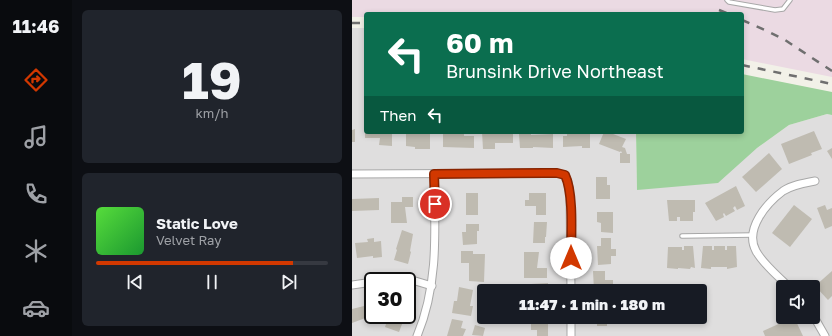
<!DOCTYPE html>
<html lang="en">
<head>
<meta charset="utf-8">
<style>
  body { margin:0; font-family:"Golos Text",sans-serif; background:#20242c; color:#f1f3f6; height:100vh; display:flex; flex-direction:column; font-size:15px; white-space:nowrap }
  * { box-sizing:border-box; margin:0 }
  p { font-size:13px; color:#9ea1a6 }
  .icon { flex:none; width:22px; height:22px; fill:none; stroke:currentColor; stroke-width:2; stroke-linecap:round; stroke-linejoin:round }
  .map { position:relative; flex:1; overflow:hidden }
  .sheet { display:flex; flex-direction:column; gap:10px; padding:10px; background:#0d0f14; width:280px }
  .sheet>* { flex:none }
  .hud { position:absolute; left:12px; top:12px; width:380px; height:122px; border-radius:4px; box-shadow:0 2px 6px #0003; background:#0b6e4f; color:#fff; overflow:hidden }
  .buttons { position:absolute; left:424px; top:280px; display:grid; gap:8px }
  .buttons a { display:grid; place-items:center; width:44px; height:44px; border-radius:4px; background:#171b24; box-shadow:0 2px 6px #0003; font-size:20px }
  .speed { position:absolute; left:12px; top:272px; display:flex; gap:8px; font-size:20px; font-weight:700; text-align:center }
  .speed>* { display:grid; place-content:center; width:52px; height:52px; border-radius:50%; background:#171b24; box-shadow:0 2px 6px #0003; line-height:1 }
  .speed .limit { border:2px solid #111; border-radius:6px; background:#fff; color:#111 }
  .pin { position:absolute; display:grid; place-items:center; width:34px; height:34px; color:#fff; margin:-17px; border:2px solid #fff; border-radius:50%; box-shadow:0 1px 4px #0007 }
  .me { position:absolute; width:44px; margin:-22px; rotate:0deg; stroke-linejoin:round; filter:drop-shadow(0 0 3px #0008) }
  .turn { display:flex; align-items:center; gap:14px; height:84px; padding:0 16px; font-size:18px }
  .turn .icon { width:52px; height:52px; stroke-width:2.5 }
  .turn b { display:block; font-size:28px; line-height:34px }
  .then { display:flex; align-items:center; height:38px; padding:0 16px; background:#0003; gap:8px; font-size:15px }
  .sheet .card { flex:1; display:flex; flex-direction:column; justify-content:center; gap:6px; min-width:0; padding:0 14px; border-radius:6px; background:#20242c }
  .sheet .dial { align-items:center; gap:0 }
  .dial b { font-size:52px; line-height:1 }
  .song { display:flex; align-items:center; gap:12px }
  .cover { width:48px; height:48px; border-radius:6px; background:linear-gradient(135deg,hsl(110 70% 55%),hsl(130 70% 35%)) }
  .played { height:4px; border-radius:2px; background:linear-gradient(90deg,#d23800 85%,#363941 85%) }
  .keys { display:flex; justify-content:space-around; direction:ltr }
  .trip { position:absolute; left:125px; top:284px; width:230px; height:40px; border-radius:4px; background:#171b24; box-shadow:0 2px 6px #0003; font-weight:800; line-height:40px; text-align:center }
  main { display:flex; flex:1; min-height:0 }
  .dock { display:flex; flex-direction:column; width:72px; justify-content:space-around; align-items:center; background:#090b0e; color:#9ea1a6 }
  .dock .icon { width:28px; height:28px }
  .dock .on { color:#d23800 }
  .dock b { font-size:18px; color:#f1f3f6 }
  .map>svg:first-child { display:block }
  .residential { fill:#dfdede; fill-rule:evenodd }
  .industrial { fill:#ebdae3 }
  .forest { fill:#9dd19c }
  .building { fill:#bfbbb1 }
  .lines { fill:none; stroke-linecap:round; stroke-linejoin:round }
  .lane-casing { stroke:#a8a8a8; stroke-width:5.5 }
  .street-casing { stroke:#a8a8a8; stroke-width:9 }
  .lane { stroke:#fff; stroke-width:3.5 }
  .street { stroke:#fff; stroke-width:7 }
  .rail { stroke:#6f6f6f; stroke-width:2.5; stroke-dasharray:8 8; stroke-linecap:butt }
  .route-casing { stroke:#882400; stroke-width:10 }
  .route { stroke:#d23800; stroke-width:7 }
</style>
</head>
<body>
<main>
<nav class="dock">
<b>11:46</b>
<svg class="icon on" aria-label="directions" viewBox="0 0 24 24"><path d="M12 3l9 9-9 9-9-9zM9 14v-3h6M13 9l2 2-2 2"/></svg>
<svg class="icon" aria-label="music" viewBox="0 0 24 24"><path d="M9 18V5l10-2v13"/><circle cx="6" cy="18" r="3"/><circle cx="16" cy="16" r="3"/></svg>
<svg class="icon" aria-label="phone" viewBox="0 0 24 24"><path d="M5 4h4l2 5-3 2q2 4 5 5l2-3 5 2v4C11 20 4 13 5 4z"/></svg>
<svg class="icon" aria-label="climate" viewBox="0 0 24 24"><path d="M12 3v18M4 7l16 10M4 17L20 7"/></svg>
<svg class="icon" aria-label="car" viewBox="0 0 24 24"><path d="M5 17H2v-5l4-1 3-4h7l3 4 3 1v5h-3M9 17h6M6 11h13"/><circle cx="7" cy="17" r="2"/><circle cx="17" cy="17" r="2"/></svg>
</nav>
<section class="sheet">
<div class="card dial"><b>19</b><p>km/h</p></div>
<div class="card">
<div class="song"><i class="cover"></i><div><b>Static Love</b><p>Velvet Ray</p></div></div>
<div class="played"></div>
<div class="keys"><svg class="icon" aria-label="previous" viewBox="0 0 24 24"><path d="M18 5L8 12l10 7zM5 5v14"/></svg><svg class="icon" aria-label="pause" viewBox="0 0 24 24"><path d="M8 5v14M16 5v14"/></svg><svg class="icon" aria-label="next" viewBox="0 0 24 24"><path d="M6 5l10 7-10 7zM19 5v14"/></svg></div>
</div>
</section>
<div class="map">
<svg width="480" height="336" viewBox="0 0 480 336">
  <rect width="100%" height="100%" fill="#f2f1e8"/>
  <path class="residential" d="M0,28H14V132H284L285,190L405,148L437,125L475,114L480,115V336H0ZM21,281H55V315H21ZM431,287H461V317H431ZM132,291H348V317H132Z"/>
  <path class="industrial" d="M0,0H480V77L390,59V14H14V17H0Z"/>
  <path class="forest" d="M390,74L480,92V115L475,114L437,125L405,148L366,183L285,190L284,132H390Z"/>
  <g class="building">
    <path d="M3,129V142H0V130Z"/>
    <path d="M462,131L470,149L459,153L460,155L437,164L429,144Z"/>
    <path d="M13,132H40V146L27,145L28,138H13Z"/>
    <path d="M54,132L78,134V149H63V147L54,146Z"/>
    <path d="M101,132L112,134V136H122V148L91,147V133H101Z"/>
    <path d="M130,132H161V143H143V149H131Z"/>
    <path d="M215,132H238V148H230V146L211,147V136H215Z"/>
    <path d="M252,132H256L274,139L270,147L273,148L275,154H278V163H268V153H270L269,151L268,152L247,144Z"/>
    <path d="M179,133V135L201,134V148L181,147V148H168L167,134Z"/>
    <path d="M480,148V159L475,151Z"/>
    <path d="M417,153L430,169L404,192L390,177Z"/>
    <path d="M244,177H255V185H258V199H244Z"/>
    <path d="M384,186L393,206L385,210L383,206L381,208L383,211L374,216L372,213L371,214L372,217L364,221L353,203Z"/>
    <rect x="114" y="193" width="12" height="22"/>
    <path d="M177,193H194V215H184V206H173V200H177Z"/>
    <path d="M50,197H61V207H53L55,223H39V202H50Z"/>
    <path d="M27,198V210L0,211V199Z"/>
    <path d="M315,200H343V212H341V221H328V217H325V221H317Z"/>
    <path d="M442,205L460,219L438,247L420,233Z"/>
    <path d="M473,205L475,210L480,208V226L473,229L465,208Z"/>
    <path d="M245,212H261V233L249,232V223L245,222Z"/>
    <path d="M182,222H195L194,237H193V243H181Z"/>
    <path d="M114,224H127V231H125V244L111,245L110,232H114Z"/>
    <path d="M50,230L61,234L58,251L59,252L56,264L42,260L45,250L44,249Z"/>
    <path d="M22,238V242L29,241L30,257L21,258V256L5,258L3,243L16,242L15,239Z"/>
    <path d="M249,238H259V249H264V256H259V264L246,265L245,246H249Z"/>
    <path d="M332,246H341L343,268L339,267L338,269L326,268V269L315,268L316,247H330V250H332Z"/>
    <path d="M351,246H360V250H362V246H373V250H375V246H384L385,267L375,269V267H359V269L349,268Z"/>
    <path d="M109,251H121V254H133L132,282L117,281V263H109Z"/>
    <path d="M172,252H187L185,268H195V278H172Z"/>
    <path d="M241,271H253V280H261V288H259V291H242Z"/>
    <path d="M480,271V296L476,300L463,286Z"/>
    <path d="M196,283V291H179V284Z"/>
    <path d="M107,287L121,290L118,306H121L119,316L100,313L102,301H105Z"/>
    <path d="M12,306L16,317L0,323V309Z"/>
    <path d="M37,315H50V318L52,319L47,332L33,327Z"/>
    <path d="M183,317H196V336H185V330H179V322H183Z"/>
    <rect x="245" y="317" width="10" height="9"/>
    <path d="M442,317L451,336H413L411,331Z"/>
    <path d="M100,319L111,321L109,328L114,329L111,336H95Z"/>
    <path d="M123,325L133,328L131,336L120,335Z"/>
  </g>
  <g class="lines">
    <g class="lane-casing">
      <g id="lane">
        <path d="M375,0L377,2L423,10L431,9L438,0"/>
        <path d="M330,236L401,235"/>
      </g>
    </g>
    <g class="street-casing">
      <g id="street">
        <path d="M0,174L193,173H205L213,175L216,182L218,195L219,291"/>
        <path d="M25,281L60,280L80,286"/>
        <path d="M0,285L21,282"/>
        <path d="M437,287C426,276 411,264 404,251C392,229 415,203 431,191C440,185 452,183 463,181"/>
        <path d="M461,315L473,336"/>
        <path d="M219,317V336"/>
        <path d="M65,336C87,284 83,229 82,174"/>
      </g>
    </g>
    <use href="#lane" class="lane"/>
    <use href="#street" class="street"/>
    <g class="rail">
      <path d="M367,10L377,14"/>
      <path d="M390,20L415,31L433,40L480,71"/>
      <path d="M0,23H14"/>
      <path d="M390,65L480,84"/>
    </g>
  </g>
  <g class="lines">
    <g class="route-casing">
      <path id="route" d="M83,204L82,174L193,173H205L213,175C222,194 219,236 219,258"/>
    </g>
    <use href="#route" class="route"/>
  </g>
</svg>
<div class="buttons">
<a><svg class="icon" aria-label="sound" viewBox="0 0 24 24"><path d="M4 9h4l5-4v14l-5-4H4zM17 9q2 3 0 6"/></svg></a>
</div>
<div class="speed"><div class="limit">30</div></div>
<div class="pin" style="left:83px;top:204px;background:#d93025"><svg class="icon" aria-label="arrive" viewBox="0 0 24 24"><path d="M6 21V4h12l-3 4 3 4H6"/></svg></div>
<svg class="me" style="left:219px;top:258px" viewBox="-20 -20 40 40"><circle r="19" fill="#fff"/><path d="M0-13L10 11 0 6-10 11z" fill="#d23800"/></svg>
<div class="trip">11:47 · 1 min · 180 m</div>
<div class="hud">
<div class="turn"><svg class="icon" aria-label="left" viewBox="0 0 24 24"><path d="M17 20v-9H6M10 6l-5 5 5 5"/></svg><div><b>60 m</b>Brunsink Drive Northeast</div></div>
<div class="then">Then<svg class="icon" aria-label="left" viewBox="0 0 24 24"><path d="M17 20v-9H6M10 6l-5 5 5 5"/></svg></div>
</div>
</div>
</main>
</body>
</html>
